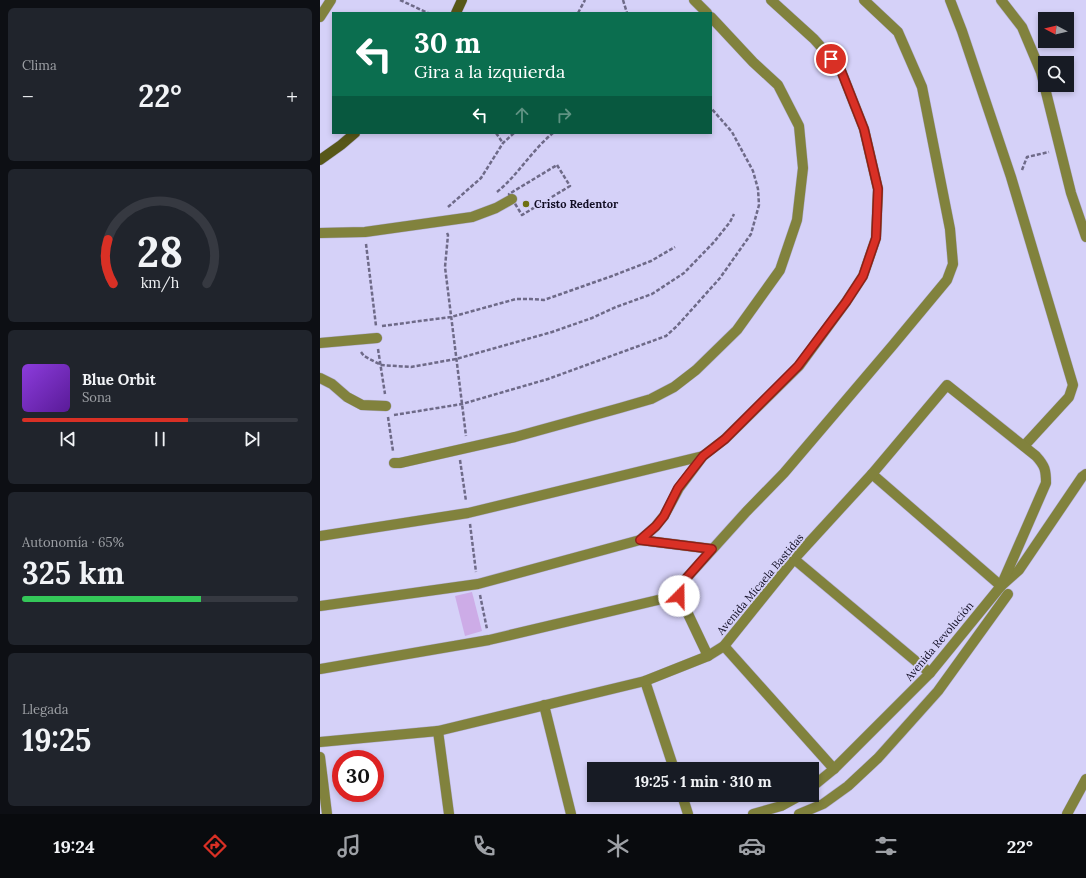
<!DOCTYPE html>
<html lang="es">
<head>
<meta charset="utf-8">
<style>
  body { margin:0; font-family:Lora,serif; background:#20242c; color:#f1f3f6; height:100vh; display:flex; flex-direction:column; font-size:15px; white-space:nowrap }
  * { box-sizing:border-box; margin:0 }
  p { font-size:13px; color:#9ea1a6 }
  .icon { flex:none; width:22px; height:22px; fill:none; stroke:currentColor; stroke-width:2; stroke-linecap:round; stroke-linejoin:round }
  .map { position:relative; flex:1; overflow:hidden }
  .drawer { display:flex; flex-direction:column; gap:8px; padding:8px; background:#0d0f14; width:320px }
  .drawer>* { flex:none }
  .banner { position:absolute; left:12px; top:12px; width:380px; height:122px; border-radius:0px; box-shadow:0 2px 6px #0003; background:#0b6e4f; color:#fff; overflow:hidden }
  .needle { width:26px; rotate:277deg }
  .fabs { position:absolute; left:718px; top:12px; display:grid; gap:8px }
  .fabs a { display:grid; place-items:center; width:36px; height:36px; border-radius:0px; background:#171b24; box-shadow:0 2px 6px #0003; font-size:20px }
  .speed { position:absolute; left:12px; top:750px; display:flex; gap:8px; font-size:20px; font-weight:700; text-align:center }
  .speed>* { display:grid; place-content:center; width:52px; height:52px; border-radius:50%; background:#171b24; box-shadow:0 2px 6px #0003; line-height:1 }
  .speed .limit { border:6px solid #d22; background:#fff; color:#111 }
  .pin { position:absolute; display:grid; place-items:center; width:34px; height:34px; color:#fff; margin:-17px; border:2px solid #fff; border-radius:50%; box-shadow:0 1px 4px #0007 }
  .me { position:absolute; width:44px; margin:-22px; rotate:22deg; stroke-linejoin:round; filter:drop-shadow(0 0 3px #0008) }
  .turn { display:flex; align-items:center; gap:14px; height:84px; padding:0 16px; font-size:18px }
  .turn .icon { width:52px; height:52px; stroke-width:2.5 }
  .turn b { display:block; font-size:28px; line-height:34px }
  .lanes { display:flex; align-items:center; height:38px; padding:0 16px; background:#0003; justify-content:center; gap:20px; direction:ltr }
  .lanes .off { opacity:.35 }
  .big { font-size:30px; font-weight:700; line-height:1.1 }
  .drawer .widget { flex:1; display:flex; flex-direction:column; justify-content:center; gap:6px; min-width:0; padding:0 14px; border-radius:6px; background:#20242c }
  .drawer .dial { align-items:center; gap:0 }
  .dial svg { height:104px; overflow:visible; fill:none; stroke:#363941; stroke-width:7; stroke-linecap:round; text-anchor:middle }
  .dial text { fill:#f1f3f6; stroke:none }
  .song { display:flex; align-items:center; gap:12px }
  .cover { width:48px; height:48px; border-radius:6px; background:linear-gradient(135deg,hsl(270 70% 55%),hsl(270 70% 35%)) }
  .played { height:4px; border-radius:2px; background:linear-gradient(90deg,#d93025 60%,#363941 60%) }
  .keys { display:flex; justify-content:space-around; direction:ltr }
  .heat { display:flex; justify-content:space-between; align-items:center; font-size:22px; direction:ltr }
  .charge { height:6px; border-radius:3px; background:linear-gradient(90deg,#34c759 65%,#363941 0) }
  .trip { position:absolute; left:267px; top:762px; width:232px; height:40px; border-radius:0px; background:#171b24; box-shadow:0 2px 6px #0003; font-weight:700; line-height:40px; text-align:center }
  .menu { display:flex; height:64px; justify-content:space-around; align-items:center; background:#090b0e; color:#9ea1a6 }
  .menu .icon { width:28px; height:28px }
  .menu .selected { color:#d93025 }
  .menu b { font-size:18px; color:#f1f3f6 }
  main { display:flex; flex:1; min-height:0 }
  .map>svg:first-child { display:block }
  .building { fill:#cdace7 }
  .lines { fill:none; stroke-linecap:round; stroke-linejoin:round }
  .street-casing { stroke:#b2aed2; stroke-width:11 }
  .secondary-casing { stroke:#b2aed2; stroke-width:11 }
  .path { stroke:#6e6a88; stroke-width:2.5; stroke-dasharray:4 2; stroke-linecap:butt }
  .street { stroke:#81823d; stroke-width:10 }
  .secondary { stroke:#575718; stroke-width:10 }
  .route-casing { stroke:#8d1f18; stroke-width:10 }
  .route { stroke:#d93025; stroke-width:7 }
  .poi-dot { fill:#6f7013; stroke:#d5d1f8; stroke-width:1.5 }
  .labels { text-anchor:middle; stroke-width:4; stroke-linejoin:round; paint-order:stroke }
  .poi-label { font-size:11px; font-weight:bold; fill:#110d23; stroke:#d5d1f8; text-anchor:start }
  .street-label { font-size:11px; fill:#110d23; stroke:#d5d1f8 }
</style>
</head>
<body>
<main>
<section class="drawer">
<div class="widget"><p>Clima</p>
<div class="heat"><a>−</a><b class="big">22°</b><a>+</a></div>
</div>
<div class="widget dial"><svg viewBox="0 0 100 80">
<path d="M14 69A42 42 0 1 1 86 69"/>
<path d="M14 69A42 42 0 0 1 10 35" stroke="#d93025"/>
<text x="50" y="56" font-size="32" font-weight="700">28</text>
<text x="50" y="72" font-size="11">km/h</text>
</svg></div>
<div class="widget">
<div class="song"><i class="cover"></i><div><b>Blue Orbit</b><p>Sona</p></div></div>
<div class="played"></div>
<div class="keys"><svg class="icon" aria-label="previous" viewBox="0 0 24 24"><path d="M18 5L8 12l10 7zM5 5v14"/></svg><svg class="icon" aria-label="pause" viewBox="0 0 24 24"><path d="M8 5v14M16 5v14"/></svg><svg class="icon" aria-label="next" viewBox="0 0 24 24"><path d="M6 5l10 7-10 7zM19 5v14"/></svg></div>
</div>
<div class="widget"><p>Autonomía · 65%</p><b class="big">325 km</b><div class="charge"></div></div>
<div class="widget"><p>Llegada</p><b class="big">19:25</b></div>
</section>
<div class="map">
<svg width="766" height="814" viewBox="0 0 766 814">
  <rect width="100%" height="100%" fill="#d5d1f8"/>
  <path class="building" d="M152,592L162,631L145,636L135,596Z"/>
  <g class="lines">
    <g class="street-casing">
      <g id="street">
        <path d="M374,0L387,13"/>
        <path d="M630,0L642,31L691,177L753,385L749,397L704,446"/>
        <path d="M681,0L702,27L721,72L751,193L766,237"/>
        <path d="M0,17L11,0"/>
        <path d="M0,233L45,232L152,217L176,208L192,199"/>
        <path d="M0,343L57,338"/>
        <path d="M0,378L12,384L27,397L42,405L66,406"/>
        <path d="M74,463H80L195,437L300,408L331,399L354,387L376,370L417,330L460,270L477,220L483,168L479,126L458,85L433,62L391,17"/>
        <path d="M552,474L681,586L699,570L762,477L766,474"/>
        <path d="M0,536L148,513L383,456L405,439L479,366L526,302L543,276L556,238L558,189L544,129L520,68L494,39L451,0"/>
        <path d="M320,540L335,527L344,516L359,488L383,456"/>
        <path d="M474,559L610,673"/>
        <path d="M0,606L158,584L320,540L392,549"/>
        <path d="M404,646L514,769"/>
        <path d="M388,656L359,595L362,583L426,512L464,473L573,345L627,280L633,264L630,229L602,87L578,32L544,0"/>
        <path d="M0,669L169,640L359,595"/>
        <path d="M325,681L354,769"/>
        <path d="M224,705L251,814"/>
        <path d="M118,731L129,814"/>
        <path d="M0,742L118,731L325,681L388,656L404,646L474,559L552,474L627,385L716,456C725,466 726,470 726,483L681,586L610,673L514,769L492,787"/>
        <path d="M0,757L7,814"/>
        <path d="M362,795L368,814"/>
        <path d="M433,814L461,806L481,795"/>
        <path d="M479,814L503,804L528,786L558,758L618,691L688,594"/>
        <path d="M747,814L766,779"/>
      </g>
    </g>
    <g class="secondary-casing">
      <g id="secondary">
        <path d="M136,13L142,0"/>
        <path d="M0,160L21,145L35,133"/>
      </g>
    </g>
    <g class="path">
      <path d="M80,0L108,13"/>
      <path d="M303,0L307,13"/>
      <path d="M258,13L265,0"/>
      <path d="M176,133L183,143"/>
      <path d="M237,165L250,186L202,215L189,194Z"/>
      <path d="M702,170L707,157L729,152"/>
      <path d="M177,192C198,175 212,150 233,133"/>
      <path d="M128,207L161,178L183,143L194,133"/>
      <path d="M127,233L128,235L125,267L146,436"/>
      <path d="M46,244L56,326"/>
      <path d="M62,326L131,317L196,299H211L224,300L292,276L331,261L355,247"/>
      <path d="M58,349L65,394"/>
      <path d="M41,352L44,356L61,365L91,367L136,359L232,332L272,318L296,307L332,294L364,273L394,242L410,222L414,214"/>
      <path d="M74,415L142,404L228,379L346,336L357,326L400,278L431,234L439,205L438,189L433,171L412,132L391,108"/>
      <path d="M68,417L73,451"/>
      <path d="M140,460L146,501"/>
      <path d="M150,524L156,572"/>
      <path d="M160,595L167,629"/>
    </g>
    <use href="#street" class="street"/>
    <use href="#secondary" class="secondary"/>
  </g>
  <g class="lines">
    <g class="route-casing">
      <path id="route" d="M359,596L362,583L392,549L320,540L336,526L344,516L358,488L383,456L405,439L478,366L526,302L543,276L556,238L558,189L544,129L520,68L511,59"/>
    </g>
    <use href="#route" class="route"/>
  </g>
  <circle class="poi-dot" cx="206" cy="204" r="4"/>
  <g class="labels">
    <g class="poi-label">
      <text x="214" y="208">Cristo Redentor</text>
    </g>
    <g class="street-label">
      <text transform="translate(440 584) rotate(-50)" y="4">Avenida Micaela Bastidas</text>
      <text transform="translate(619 641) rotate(-50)" y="4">Avenida Revolución</text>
    </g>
  </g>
</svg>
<div class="fabs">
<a><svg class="needle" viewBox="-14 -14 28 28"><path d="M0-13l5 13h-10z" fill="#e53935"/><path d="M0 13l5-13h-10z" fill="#9ea1a6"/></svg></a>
<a><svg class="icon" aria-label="search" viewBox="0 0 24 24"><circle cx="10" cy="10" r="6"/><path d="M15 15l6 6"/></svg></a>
</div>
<div class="speed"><div class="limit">30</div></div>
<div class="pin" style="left:511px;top:59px;background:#d93025"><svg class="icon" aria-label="arrive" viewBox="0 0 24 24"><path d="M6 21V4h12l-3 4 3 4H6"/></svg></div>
<svg class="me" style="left:359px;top:596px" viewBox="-20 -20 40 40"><circle r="19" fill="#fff"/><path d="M0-13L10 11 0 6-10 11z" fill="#d93025"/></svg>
<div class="trip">19:25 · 1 min · 310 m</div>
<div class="banner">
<div class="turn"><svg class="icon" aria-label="left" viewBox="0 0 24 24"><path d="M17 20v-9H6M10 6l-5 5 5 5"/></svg><div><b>30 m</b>Gira a la izquierda</div></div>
<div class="lanes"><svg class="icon" aria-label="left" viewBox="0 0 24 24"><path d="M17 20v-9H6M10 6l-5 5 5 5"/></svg><svg class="icon off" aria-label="ahead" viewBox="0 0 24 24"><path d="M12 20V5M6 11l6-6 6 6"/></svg><svg class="icon off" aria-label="right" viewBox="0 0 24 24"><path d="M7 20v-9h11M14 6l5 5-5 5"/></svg></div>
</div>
</div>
</main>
<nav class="menu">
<b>19:24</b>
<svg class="icon selected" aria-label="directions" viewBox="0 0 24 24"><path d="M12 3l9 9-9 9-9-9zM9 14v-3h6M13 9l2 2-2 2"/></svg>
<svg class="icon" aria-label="music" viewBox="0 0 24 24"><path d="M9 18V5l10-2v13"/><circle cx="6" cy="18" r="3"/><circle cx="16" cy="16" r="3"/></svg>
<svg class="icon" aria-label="phone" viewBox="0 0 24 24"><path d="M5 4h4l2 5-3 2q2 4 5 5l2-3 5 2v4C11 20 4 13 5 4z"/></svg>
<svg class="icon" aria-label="climate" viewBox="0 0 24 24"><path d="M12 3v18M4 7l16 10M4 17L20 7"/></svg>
<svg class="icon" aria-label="car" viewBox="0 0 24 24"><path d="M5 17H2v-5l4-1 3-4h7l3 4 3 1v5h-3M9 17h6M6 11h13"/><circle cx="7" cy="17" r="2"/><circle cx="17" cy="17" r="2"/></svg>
<svg class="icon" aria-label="filters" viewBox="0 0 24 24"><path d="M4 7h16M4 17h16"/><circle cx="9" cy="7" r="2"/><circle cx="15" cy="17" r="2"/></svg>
<b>22°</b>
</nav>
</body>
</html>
